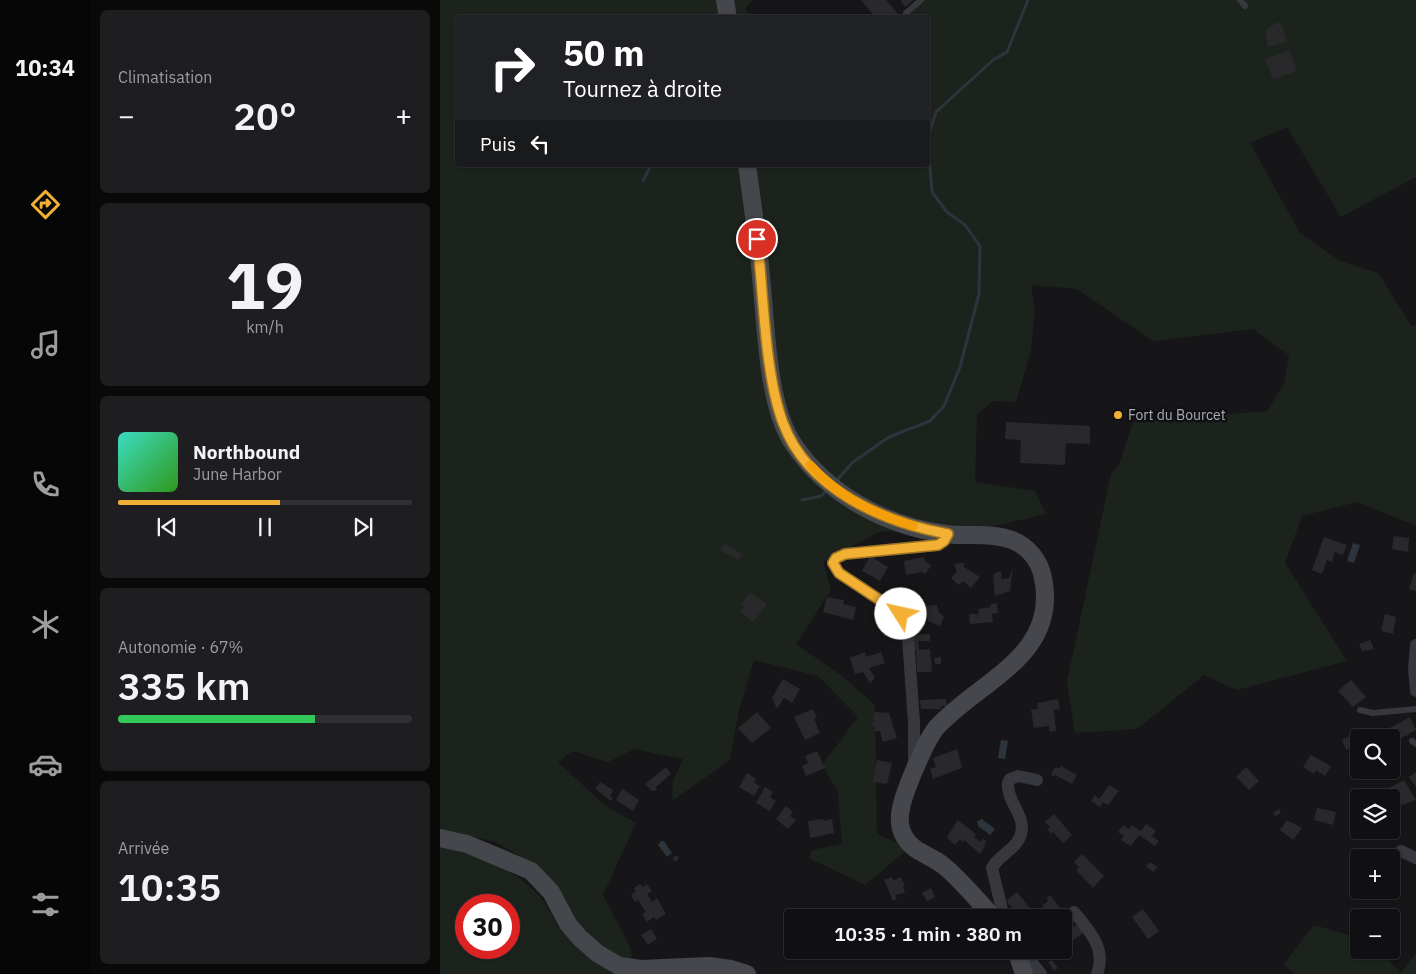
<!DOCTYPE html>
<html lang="fr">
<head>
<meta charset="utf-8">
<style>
  body { margin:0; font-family:"IBM Plex Sans",sans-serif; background:#1e1e20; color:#f1f3f6; height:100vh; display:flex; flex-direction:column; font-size:19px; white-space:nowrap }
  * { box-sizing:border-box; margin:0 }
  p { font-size:16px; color:#9c9d9f }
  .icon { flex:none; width:28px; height:28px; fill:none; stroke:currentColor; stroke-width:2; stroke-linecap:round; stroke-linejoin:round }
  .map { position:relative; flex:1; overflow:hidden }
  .details { display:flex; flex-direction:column; gap:10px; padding:10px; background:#09090a; width:350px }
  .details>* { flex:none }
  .top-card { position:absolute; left:15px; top:15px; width:475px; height:152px; border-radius:5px; box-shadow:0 1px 4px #0004,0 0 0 1px #303032; background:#202124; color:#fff; overflow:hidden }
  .controls { position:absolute; left:910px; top:729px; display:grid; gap:10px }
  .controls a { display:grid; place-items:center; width:50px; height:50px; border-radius:5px; background:#101012; box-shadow:0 1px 4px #0004,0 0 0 1px #303032; font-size:25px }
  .speed { position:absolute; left:15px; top:894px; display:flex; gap:10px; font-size:25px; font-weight:700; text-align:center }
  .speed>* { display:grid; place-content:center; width:65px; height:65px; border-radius:50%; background:#101012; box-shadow:0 1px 4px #0004,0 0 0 1px #303032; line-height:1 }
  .speed .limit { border:8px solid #d22; background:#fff; color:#111 }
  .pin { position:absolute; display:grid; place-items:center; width:42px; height:42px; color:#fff; margin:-21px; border:2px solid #fff; border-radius:50%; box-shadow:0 1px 5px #0007 }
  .me { position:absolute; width:55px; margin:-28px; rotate:305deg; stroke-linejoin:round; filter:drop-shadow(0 0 4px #0008) }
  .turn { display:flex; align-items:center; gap:18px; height:105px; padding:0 25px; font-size:22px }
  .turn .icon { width:65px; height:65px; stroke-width:2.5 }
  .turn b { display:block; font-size:35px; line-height:42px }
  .then { display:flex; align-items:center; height:48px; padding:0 25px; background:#0003; gap:10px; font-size:19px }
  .big { font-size:38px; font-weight:600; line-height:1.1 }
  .details .tile { flex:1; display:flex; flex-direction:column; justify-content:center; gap:8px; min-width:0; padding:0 18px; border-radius:8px; background:#1e1e20 }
  .details .dial { align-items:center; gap:0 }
  .dial b { font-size:65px; line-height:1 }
  .song { display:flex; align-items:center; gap:15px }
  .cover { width:60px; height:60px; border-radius:8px; background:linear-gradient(135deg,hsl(170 70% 55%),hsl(110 70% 35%)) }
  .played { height:5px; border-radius:2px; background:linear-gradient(90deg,#f2b134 55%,#303032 55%) }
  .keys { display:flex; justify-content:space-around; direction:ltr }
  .heat { display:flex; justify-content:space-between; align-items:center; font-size:28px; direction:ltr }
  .charge { height:8px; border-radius:4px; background:linear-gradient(90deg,#34c759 67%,#303032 0) }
  .trip { position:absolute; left:344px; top:909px; width:288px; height:50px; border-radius:5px; background:#101012; box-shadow:0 1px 4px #0004,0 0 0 1px #303032; font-weight:600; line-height:50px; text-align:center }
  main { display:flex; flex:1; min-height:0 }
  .tab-bar { display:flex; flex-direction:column; width:90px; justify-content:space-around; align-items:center; background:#060607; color:#9c9d9f }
  .tab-bar .icon { width:35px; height:35px }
  .tab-bar .current { color:#f2b134 }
  .tab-bar b { font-size:22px; color:#f1f3f6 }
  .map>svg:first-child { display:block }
  .green { fill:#1c231d; fill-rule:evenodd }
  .water { fill:#2c353c }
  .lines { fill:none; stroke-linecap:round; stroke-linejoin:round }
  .stream { stroke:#2c353c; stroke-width:3 }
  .building { fill:#29292c }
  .lane { stroke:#37383d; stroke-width:6 }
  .street { stroke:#37383d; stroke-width:12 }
  .secondary { stroke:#45474d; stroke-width:18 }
  .route-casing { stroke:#9d7322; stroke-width:12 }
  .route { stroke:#f2b134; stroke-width:9 }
  .slow { stroke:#f59e0b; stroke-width:9 }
  .poi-dot { fill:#f2b134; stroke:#111113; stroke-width:2 }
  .labels { text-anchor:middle; stroke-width:5; stroke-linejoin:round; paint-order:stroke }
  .poi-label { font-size:14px; fill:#a8adb8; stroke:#111113; text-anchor:start }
</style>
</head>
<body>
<main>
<nav class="tab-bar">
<b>10:34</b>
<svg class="icon current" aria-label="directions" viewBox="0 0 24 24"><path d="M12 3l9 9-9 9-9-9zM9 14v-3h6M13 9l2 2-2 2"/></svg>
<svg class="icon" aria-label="music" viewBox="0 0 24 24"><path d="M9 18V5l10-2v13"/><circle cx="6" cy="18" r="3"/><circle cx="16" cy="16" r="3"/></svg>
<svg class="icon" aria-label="phone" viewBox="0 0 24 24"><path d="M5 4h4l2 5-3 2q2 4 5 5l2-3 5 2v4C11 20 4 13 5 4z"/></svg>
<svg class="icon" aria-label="climate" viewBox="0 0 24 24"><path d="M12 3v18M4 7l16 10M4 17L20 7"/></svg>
<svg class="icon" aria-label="car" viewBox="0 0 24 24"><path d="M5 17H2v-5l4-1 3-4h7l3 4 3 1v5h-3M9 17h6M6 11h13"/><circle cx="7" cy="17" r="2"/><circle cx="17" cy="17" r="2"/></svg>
<svg class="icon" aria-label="filters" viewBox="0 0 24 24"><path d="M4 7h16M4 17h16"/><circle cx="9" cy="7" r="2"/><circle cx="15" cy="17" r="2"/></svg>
</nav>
<section class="details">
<div class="tile"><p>Climatisation</p>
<div class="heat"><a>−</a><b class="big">20°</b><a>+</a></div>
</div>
<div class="tile dial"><b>19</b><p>km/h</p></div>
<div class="tile">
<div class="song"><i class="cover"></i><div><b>Northbound</b><p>June Harbor</p></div></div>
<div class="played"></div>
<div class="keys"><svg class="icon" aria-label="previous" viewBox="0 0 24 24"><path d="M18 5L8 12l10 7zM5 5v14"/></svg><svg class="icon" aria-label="pause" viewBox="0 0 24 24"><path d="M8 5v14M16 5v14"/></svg><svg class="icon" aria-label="next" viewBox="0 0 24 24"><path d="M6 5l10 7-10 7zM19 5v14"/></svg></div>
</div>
<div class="tile"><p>Autonomie · 67%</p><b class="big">335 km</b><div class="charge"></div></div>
<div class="tile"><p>Arrivée</p><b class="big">10:35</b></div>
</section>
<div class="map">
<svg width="976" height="974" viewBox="0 0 976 974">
  <rect width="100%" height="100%" fill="#161618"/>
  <g class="green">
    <path d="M0,0H313L305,9L312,17L18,18V165H488V18L463,17L483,0H976V177L901,217L847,127L810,143L860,233L900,261L938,273L972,327L976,324V526L917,502L862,516L845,563L907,661L797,690L764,675L697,729L635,733L627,682L671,474L680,463L693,422L827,411L844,384L849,355L813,329L713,341L637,289L591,285L595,311L591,350L576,402L553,401L537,414L535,482L595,491L606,514L537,530L507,528L439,532L383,562L391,590L356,644L402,676L435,705L437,834L469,848L425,885L369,858L372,850L402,844L398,792L382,765L418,717L378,676L314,660L299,710L290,760L232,801L233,781L243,759L194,749L168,762L133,751L118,762L163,804L196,823L163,895L190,947L195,974H0V844C35,854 77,869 101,898C109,908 114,920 121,931L143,936L95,865L56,842L0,829ZM26,905H69V948H26Z"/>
    <path d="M874,925L919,938V950H937L961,973L976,953V974H854L844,964Z"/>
  </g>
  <g class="water">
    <path d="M913,543L920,545L914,563L907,561Z"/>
    <path d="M561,740L568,741L565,759L558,758Z"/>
    <path d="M542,819L555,829L550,835L538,826L537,821Z"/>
    <path d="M221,841H224L232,853L227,857L218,845Z"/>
  </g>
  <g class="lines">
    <g class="stream">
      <path d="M488,136L496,112L553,60L567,52L588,0"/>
      <path d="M203,181L211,165"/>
      <path d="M396,481L413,462L449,437L490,421L504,406L520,367L539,294L540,246L525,225L507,212L492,192L488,144"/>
      <path d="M362,500L381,496L387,490"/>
    </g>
  </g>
  <g class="building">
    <path d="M421,0H446L459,15L456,18H436Z"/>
    <path d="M460,0H474L465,7Z"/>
    <path d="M838,22L842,26L847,42L828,47L825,30Z"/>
    <path d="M850,50L857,71L833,79L825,59Z"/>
    <path d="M566,422L650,426V444L626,443L625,465L580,463L581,440L565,439Z"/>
    <path d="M954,536L969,538L968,552L952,549Z"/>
    <path d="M884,537L907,545L903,555L895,552L892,562L887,560L882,574L872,570Z"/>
    <path d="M284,543L302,554L298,560L280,550Z"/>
    <path d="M430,556L448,567L440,581L422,571Z"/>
    <path d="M484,557L485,561L491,566L485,574L482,572L466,575L464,561Z"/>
    <path d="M524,563V567L540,577L531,588L523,581L519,585L511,578L517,571L514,564Z"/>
    <path d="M573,568L570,591L555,596L553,574L561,571L562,579L569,578Z"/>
    <path d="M974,573L976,574V591L969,589Z"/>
    <path d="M310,592L327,604L313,622L300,612L304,606L301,604Z"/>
    <path d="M387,597L404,600L403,604L416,607L413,620L383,612Z"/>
    <path d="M557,603L558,613L552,614L553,622L530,624L529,614H539L538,609L551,607V604Z"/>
    <path d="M497,605L498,611L504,617L500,626L488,621V618L479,619L478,606Z"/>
    <path d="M945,614L956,617L953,634L941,631Z"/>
    <path d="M448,618L454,624L449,630L442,624Z"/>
    <path d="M490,634V641H478L479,650L490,649L492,672H477L476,650H472L471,635Z"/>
    <path d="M930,640L934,649L922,651L919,644Z"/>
    <path d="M425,652L426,657L441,652L445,663L429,668L435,678L430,683L423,672L415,674L410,658Z"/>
    <path d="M501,657V664H495L494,658Z"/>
    <path d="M343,679L360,689L352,703L344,698L337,709L332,698Z"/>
    <path d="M911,680L926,697L913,707L898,691Z"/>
    <path d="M506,699L507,706H501V709H481L480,700Z"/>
    <path d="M618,699L620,709L614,710L616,731L610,732L609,726L594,728L591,710L598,709L597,703Z"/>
    <path d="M373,709L377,717L374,719L380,733L365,740L354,717Z"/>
    <path d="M317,712L331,728L312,743L298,728Z"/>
    <path d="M435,712L449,713L457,738L443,742L440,731H434L435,726H432Z"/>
    <path d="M970,717L976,730L951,744V738H947L944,731Z"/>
    <path d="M912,735L916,745L906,750L902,740Z"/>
    <path d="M517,749L522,768L493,779L490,769L496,767L493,758Z"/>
    <path d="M377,751L385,768L366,776L362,766L368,763L365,756Z"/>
    <path d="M871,755L891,766L885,776L876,770L874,774L863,767Z"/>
    <path d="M437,760L452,763L447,784L433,782Z"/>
    <path d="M621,766L637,775L632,784L615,775L614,777L611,775L615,767L619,769Z"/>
    <path d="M226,767L231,774L216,787L217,789L215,791H212L205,784Z"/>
    <path d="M806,767L819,781L809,790L796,777Z"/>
    <path d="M976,772V787L969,777Z"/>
    <path d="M307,773L316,779L314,783L320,786L314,796L299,787Z"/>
    <path d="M964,780L976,800L960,806L950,796L951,794L947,789Z"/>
    <path d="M160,782L173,790L170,796L173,798L171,801L155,789Z"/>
    <path d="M669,785L679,791L668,805L663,802L660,807L651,801L655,795L659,799Z"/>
    <path d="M325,787L333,792L330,797L336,801L330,811L316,803Z"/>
    <path d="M182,789L199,800L193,811L176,800Z"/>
    <path d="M346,806L353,812L350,816L356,820L348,829L336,819Z"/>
    <path d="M877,808L896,812L893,825L874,820Z"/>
    <path d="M839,809L841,813L835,816L833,813Z"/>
    <path d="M614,814L632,835L623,843L613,832L612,834L607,830L610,827L605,822Z"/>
    <path d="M383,819L384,821L392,819L394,833L370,838L368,821Z"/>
    <path d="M518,820L536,834L534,837L541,842L543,839L546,841L544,848L540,854L524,840L523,842L520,839L515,845L507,837Z"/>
    <path d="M847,820L862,828L853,840L840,830Z"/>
    <path d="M706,824L716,831L712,836L719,841L715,846L699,835L691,846L681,840L684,836L678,832L683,825L689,829L692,825L701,831Z"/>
    <path d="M642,854L664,876L653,888L636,870L639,867L634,862Z"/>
    <path d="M237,855L239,859L235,862L232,858Z"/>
    <path d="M710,862L718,867L713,872L706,866Z"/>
    <path d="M951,873L957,878L951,885Z"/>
    <path d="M452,877L453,881L461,877L465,886L463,887L465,893L455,895L457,899L453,901L444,880Z"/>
    <path d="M200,884L203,887L207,884L212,891L207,894L212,902L217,898L226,914L216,920L214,917L207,922L202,914L206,912L198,900L195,902L191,895L196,891L194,888Z"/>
    <path d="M491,888L495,897L487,901L482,893Z"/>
    <path d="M577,892L597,917L596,918H571L576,913L566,901Z"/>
    <path d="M610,895L621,909L611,916L602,906L608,901L607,898Z"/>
    <path d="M703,909L719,931L708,939L692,917Z"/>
    <path d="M507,910L511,918H493Z"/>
    <path d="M637,924L645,932L622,948V934Z"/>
    <path d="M211,929L217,939L208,945L201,935Z"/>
    <path d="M602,950H619L605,960L599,952Z"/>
    <path d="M612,960L618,968L614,971L608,962Z"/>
  </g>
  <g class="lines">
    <g class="lane">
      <path d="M800,0L805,6"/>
      <path d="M466,13L481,0"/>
      <path d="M920,710L933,713L976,709"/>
      <path d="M972,741L976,744"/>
    </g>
    <g class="street">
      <path d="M976,645L974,669L976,691"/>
      <path d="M474,765V723L467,624L461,614L399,573L393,563L396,558L405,554L498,545L504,541L508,535"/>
      <path d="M961,851L976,858"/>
      <path d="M634,912C649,930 667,949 657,974"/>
      <path d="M564,918L552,868C558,856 573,851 579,839C590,818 566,803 568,783L570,779L578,776L597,780"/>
      <path d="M582,950L601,974"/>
    </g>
    <g class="secondary">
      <path d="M285,0L288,18"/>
      <path d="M307,165C312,202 318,240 321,277C326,324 327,403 352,442C386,494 445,526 506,534C528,537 551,532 572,540C588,546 600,561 603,578C619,656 540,680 497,727C487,738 471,777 466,791C461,805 456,822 464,836C472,852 491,855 504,866C522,881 538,901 554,918"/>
      <path d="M0,838L27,844L91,871L111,892L128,924L140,938L157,953L179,966L201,969L269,966L291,969L307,974"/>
      <path d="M576,950L584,974"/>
    </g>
  </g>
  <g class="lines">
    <g class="route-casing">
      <path id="route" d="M317,239C324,294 324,372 343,423C368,490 443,522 508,534L504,541L498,545L405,554L396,558L393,563L399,573L461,614"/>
    </g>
    <use href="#route" class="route"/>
    <path class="slow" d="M370,465C399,497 433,513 473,526"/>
  </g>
  <circle class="poi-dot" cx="678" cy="415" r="5"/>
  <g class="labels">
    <g class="poi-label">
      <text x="688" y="420">Fort du Bourcet</text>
    </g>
  </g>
</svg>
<div class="controls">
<a><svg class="icon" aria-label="search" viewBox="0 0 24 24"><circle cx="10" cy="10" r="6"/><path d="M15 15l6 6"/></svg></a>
<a><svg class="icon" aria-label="layers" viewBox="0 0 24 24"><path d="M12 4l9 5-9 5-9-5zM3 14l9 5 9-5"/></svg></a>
<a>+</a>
<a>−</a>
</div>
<div class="speed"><div class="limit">30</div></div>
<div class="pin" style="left:317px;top:239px;background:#d93025"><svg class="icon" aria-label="arrive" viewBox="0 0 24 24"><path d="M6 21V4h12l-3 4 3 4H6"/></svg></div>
<svg class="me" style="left:461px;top:614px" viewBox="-20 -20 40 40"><circle r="19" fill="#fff"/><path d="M0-13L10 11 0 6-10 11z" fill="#f2b134"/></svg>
<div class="trip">10:35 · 1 min · 380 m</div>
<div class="top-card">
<div class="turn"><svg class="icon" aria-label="right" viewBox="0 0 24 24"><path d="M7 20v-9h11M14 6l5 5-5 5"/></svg><div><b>50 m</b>Tournez à droite</div></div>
<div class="then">Puis<svg class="icon" aria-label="left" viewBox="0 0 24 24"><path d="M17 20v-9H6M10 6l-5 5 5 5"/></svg></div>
</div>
</div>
</main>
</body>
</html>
